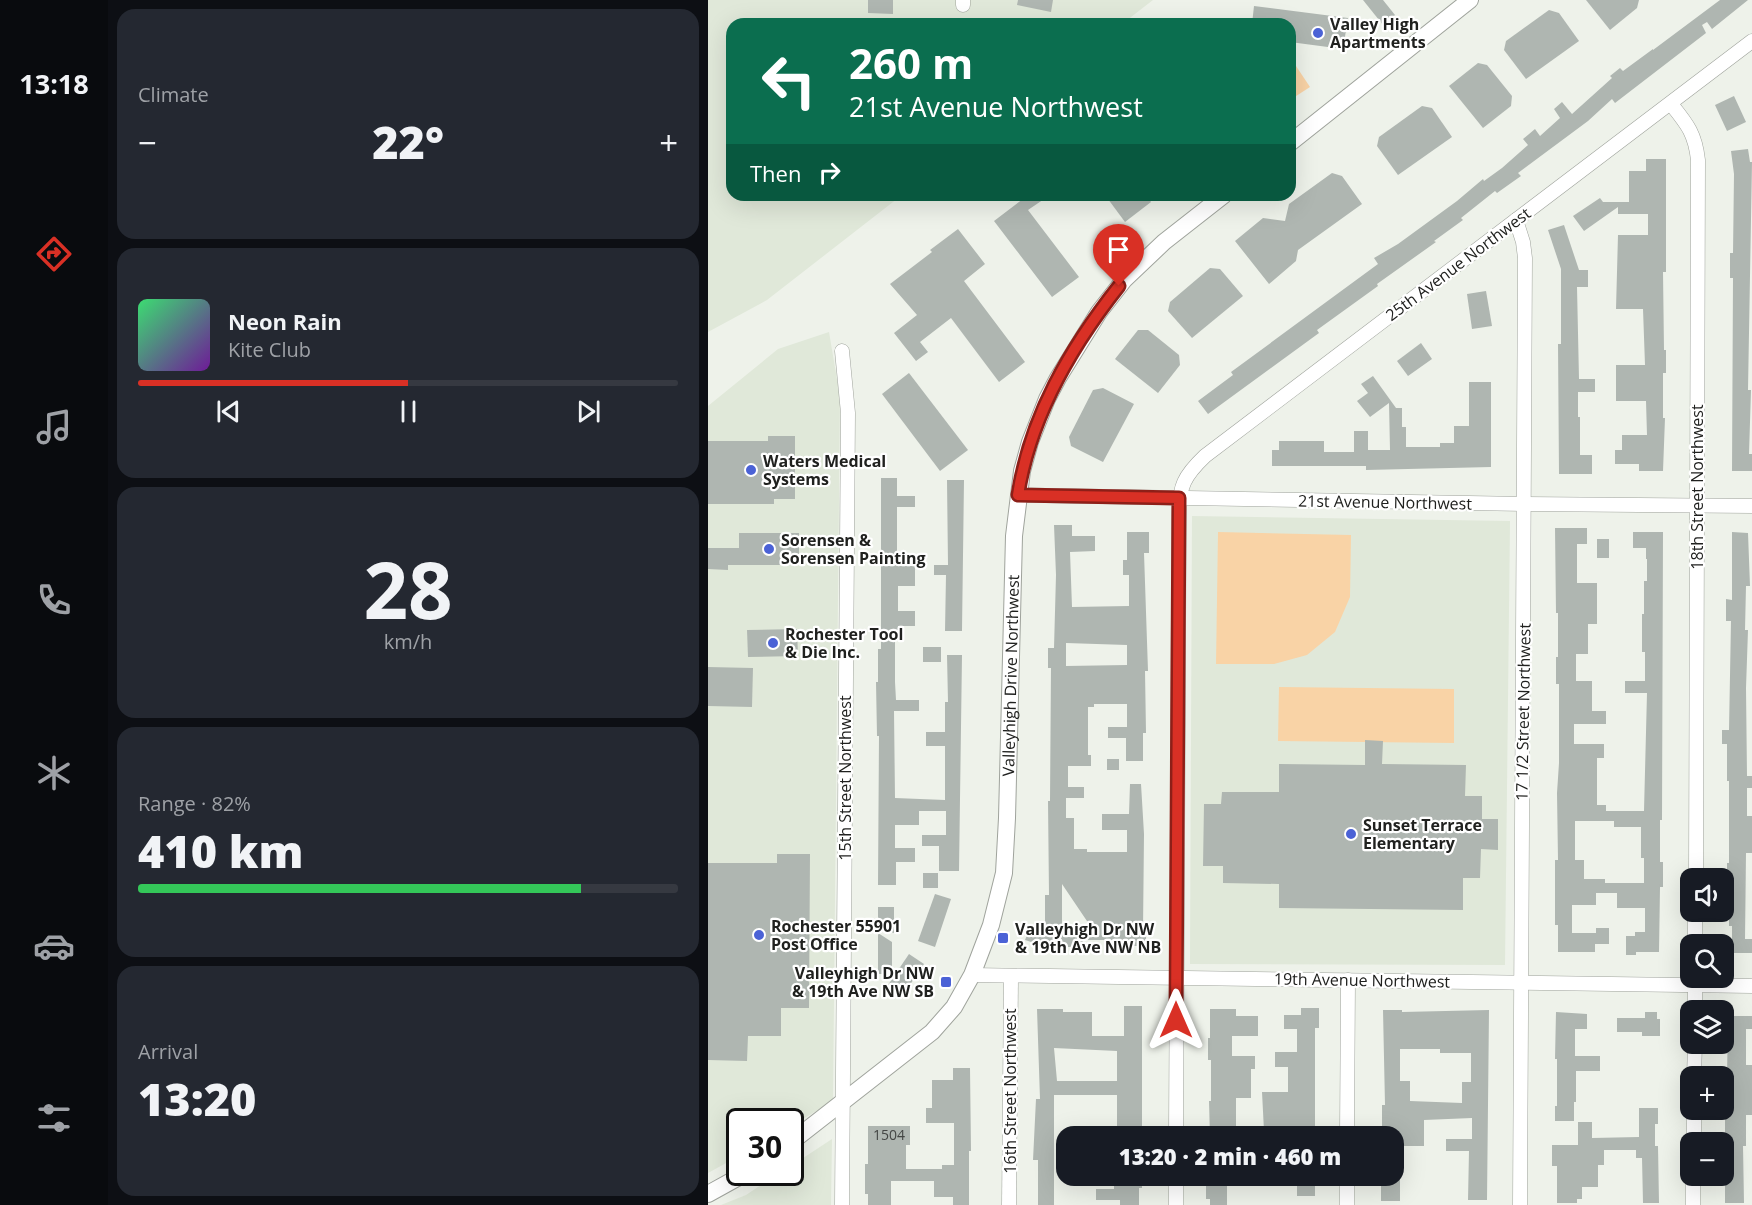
<!DOCTYPE html>
<html lang="en">
<head>
<meta charset="utf-8">
<style>
  body { margin:0; font-family:"Open Sans",sans-serif; background:#242831; color:#f1f3f6; height:100vh; display:flex; flex-direction:column; font-size:22px; white-space:nowrap }
  * { box-sizing:border-box; margin:0 }
  p { font-size:20px; color:#9ea1a6 }
  .icon { flex:none; width:33px; height:33px; fill:none; stroke:currentColor; stroke-width:2; stroke-linecap:round; stroke-linejoin:round }
  .map { position:relative; flex:1; overflow:hidden }
  .sheet { display:flex; flex-direction:column; gap:9px; padding:9px; background:#0d0f14; width:600px }
  .sheet>* { flex:none }
  .hud { position:absolute; left:18px; top:18px; width:570px; height:183px; border-radius:18px; box-shadow:0 6px 24px #0002; background:#0b6e4f; color:#fff; overflow:hidden }
  .controls { position:absolute; left:972px; top:868px; display:grid; gap:12px }
  .controls a { display:grid; place-items:center; width:54px; height:54px; border-radius:12px; background:#171b24; box-shadow:0 6px 24px #0002; font-size:30px }
  .speed { position:absolute; left:18px; top:1108px; display:flex; gap:12px; font-size:30px; font-weight:700; text-align:center }
  .speed>* { display:grid; place-content:center; width:78px; height:78px; border-radius:50%; background:#171b24; box-shadow:0 6px 24px #0002; line-height:1 }
  .speed .limit { border:3px solid #111; border-radius:9px; background:#fff; color:#111 }
  .pin { position:absolute; display:grid; place-items:center; width:51px; height:51px; color:#fff; margin:-62px -26px; border-radius:50% 50% 50% 0; rotate:-45deg; box-shadow:0 0 6px #0007 }
  .pin .icon { rotate:45deg }
  .me { position:absolute; width:66px; margin:-33px; rotate:0deg; stroke-linejoin:round; filter:drop-shadow(0 0 4px #0008) }
  .turn { display:flex; align-items:center; gap:21px; height:126px; padding:0 24px; font-size:27px }
  .turn .icon { width:78px; height:78px; stroke-width:2.5 }
  .turn b { display:block; font-size:42px; line-height:51px }
  .then { display:flex; align-items:center; height:57px; padding:0 24px; background:#0003; gap:12px; font-size:22px }
  .big { font-size:45px; font-weight:800; line-height:1.1 }
  .sheet .tile { flex:1; display:flex; flex-direction:column; justify-content:center; gap:9px; min-width:0; padding:0 21px; border-radius:18px; background:#242831 }
  .sheet .dial { align-items:center; gap:0 }
  .dial b { font-size:78px; line-height:1 }
  .song { display:flex; align-items:center; gap:18px }
  .cover { width:72px; height:72px; border-radius:9px; background:linear-gradient(135deg,hsl(140 70% 55%),hsl(280 70% 35%)) }
  .played { height:6px; border-radius:3px; background:linear-gradient(90deg,#d93025 50%,#363941 50%) }
  .keys { display:flex; justify-content:space-around; direction:ltr }
  .heat { display:flex; justify-content:space-between; align-items:center; font-size:33px; direction:ltr }
  .charge { height:9px; border-radius:4px; background:linear-gradient(90deg,#34c759 82%,#363941 0) }
  .trip { position:absolute; left:348px; top:1126px; width:348px; height:60px; border-radius:18px; background:#171b24; box-shadow:0 6px 24px #0002; font-weight:800; line-height:60px; text-align:center }
  main { display:flex; flex:1; min-height:0 }
  .dock { display:flex; flex-direction:column; width:108px; justify-content:space-around; align-items:center; background:#090b0e; color:#9ea1a6 }
  .dock .icon { width:42px; height:42px }
  .dock .current { color:#d93025 }
  .dock b { font-size:27px; color:#f1f3f6 }
  .map>svg:first-child { display:block }
  .built { fill:#e0e8d9 }
  .green { fill:#f9d3a6 }
  .building { fill:#afb6b1; fill-rule:evenodd }
  .lines { fill:none; stroke-linecap:round; stroke-linejoin:round }
  .minor-casing { stroke:#9fa39c; stroke-width:15 }
  .major-casing { stroke:#9fa39c; stroke-width:18 }
  .minor { stroke:#fff; stroke-width:14 }
  .major { stroke:#fff; stroke-width:16 }
  .route-casing { stroke:#8d1f18; stroke-width:15 }
  .route { stroke:#d93025; stroke-width:10 }
  .poi-dot { fill:#4b62d6; stroke:#fff; stroke-width:2 }
  .labels { text-anchor:middle; stroke-width:4.5; stroke-linejoin:round; paint-order:stroke }
  .number-label { font-size:14px; fill:#444644 }
  .poi-label { font-size:16px; font-weight:bold; fill:#20211f; stroke:#fff; text-anchor:start }
  .street-label { font-size:16px; fill:#20211f; stroke:#fff }
</style>
</head>
<body>
<main>
<nav class="dock">
<b>13:18</b>
<svg class="icon current" aria-label="directions" viewBox="0 0 24 24"><path d="M12 3l9 9-9 9-9-9zM9 14v-3h6M13 9l2 2-2 2"/></svg>
<svg class="icon" aria-label="music" viewBox="0 0 24 24"><path d="M9 18V5l10-2v13"/><circle cx="6" cy="18" r="3"/><circle cx="16" cy="16" r="3"/></svg>
<svg class="icon" aria-label="phone" viewBox="0 0 24 24"><path d="M5 4h4l2 5-3 2q2 4 5 5l2-3 5 2v4C11 20 4 13 5 4z"/></svg>
<svg class="icon" aria-label="climate" viewBox="0 0 24 24"><path d="M12 3v18M4 7l16 10M4 17L20 7"/></svg>
<svg class="icon" aria-label="car" viewBox="0 0 24 24"><path d="M5 17H2v-5l4-1 3-4h7l3 4 3 1v5h-3M9 17h6M6 11h13"/><circle cx="7" cy="17" r="2"/><circle cx="17" cy="17" r="2"/></svg>
<svg class="icon" aria-label="filters" viewBox="0 0 24 24"><path d="M4 7h16M4 17h16"/><circle cx="9" cy="7" r="2"/><circle cx="15" cy="17" r="2"/></svg>
</nav>
<section class="sheet">
<div class="tile"><p>Climate</p>
<div class="heat"><a>−</a><b class="big">22°</b><a>+</a></div>
</div>
<div class="tile">
<div class="song"><i class="cover"></i><div><b>Neon Rain</b><p>Kite Club</p></div></div>
<div class="played"></div>
<div class="keys"><svg class="icon" aria-label="previous" viewBox="0 0 24 24"><path d="M18 5L8 12l10 7zM5 5v14"/></svg><svg class="icon" aria-label="pause" viewBox="0 0 24 24"><path d="M8 5v14M16 5v14"/></svg><svg class="icon" aria-label="next" viewBox="0 0 24 24"><path d="M6 5l10 7-10 7zM19 5v14"/></svg></div>
</div>
<div class="tile dial"><b>28</b><p>km/h</p></div>
<div class="tile"><p>Range · 82%</p><b class="big">410 km</b><div class="charge"></div></div>
<div class="tile"><p>Arrival</p><b class="big">13:20</b></div>
</section>
<div class="map">
<svg width="1044" height="1205" viewBox="0 0 1044 1205">
  <rect width="100%" height="100%" fill="#eef2ea"/>
  <g class="built">
    <path d="M0,0H445L414,24H24V195H194L59,300L0,332Z"/>
    <path d="M121,332L132,397L125,1101L83,1126L82,1122H32L31,1156L0,1173V406L70,349Z"/>
    <path d="M484,516L802,521L797,965L482,964Z"/>
    <path d="M124,1139L123,1205H13L38,1195L71,1173H82L83,1166Z"/>
  </g>
  <g class="green">
    <path d="M584,60L602,87L582,100V61Z"/>
    <path d="M510,532L643,535L642,597L627,632L599,655L566,664H508Z"/>
    <path d="M571,687L746,689V743L570,741Z"/>
  </g>
  <g class="building">
    <path d="M160,0H185V14L160,13Z"/>
    <path d="M310,0H345L343,12L309,5Z"/>
    <path d="M655,0H675L687,15L675,25Z"/>
    <path d="M878,0H931L929,8L902,30Z"/>
    <path d="M1012,0H1040L1004,29L999,22L994,25L998,33L907,103L904,99L880,121L810,173L813,176L789,193L787,191L753,218L755,220L726,241L728,242L669,284L670,286L609,330L611,333L500,414L490,401L525,375L523,372L670,264L666,258L690,244L749,201L775,179L776,181L794,168L820,145L815,139L827,129L832,136L852,118L846,109L854,102L864,114L904,78L902,76L912,68L915,71L945,49V50Z"/>
    <path d="M546,6L640,18L635,49L582,42V24H544Z"/>
    <path d="M841,10L851,13L871,41L818,79L796,50L798,41Z"/>
    <path d="M770,63L779,65L804,96L803,106L775,128L741,86Z"/>
    <path d="M1026,96L1038,122L1019,131L1007,105Z"/>
    <path d="M714,106L724,108L744,137L690,175L669,146L671,137Z"/>
    <path d="M1040,149L1042,162H1044L1040,390H1043L1041,454H1044V471H1024L1025,278H1022V253H1025L1026,174L1023,151Z"/>
    <path d="M938,159H958V272H955L956,350H958V373H955V418H957L955,471H931V464H907V450H914V435H939L938,401H908V365H937L935,309H908L910,235H940V214H910V207L876,231L865,216L892,198L895,202H921V171H938Z"/>
    <path d="M624,173L634,176L654,204L590,250L588,261L561,284L527,241L555,218L577,221L581,204Z"/>
    <path d="M320,195H342L320,210L371,277L344,297L286,221Z"/>
    <path d="M397,195H438L443,202L417,222Z"/>
    <path d="M856,225L871,270H880V287H869L871,379H887V392H870V417H872V455H884V474H851L850,344H853V269L840,230Z"/>
    <path d="M250,229L277,264L256,281L317,362L291,382L243,318L212,342L220,352L208,361L186,333L209,315L182,284L224,252L222,250Z"/>
    <path d="M502,268L512,269L535,296L484,338L460,311L462,302Z"/>
    <path d="M778,291L784,326L764,329L759,294Z"/>
    <path d="M430,330H440L471,355L472,365L450,393L407,359Z"/>
    <path d="M713,343L724,359L700,376L689,361Z"/>
    <path d="M201,373L260,450L232,471L174,394Z"/>
    <path d="M665,376L688,408H694V427H698V447H732V443H746V426H761V382H783V467L658,470V466H564V450H571V441H616V452H646V431H660V450H682L681,403L662,417L649,401L660,393L653,384Z"/>
    <path d="M395,388L426,404L395,462L363,446L361,437L385,390Z"/>
    <path d="M60,436H87V499H66V504H0V441H60Z"/>
    <path d="M173,478H189V496H207V507H189V565H207V586H190V611H207V626H190V641H187V682L188,700H211V711H186L187,798L237,800V746H218V732H237V702H240L239,655H254L251,871H231V846H214V835H238V811H211V825H187V848H207V862H188V885H170L171,736H169L168,682H170V649H173Z"/>
    <path d="M239,480H256L254,631H237L238,575H226V565H240Z"/>
    <path d="M346,525H364V536H387V551L362,552L364,607L421,606V575H415V560H419V532H441V553H436L440,671H437L438,733H435V761H418V738H400V727H419V704H386V707H380V755H383V766H360V787H376V798H358V818H366V849H379V852H419V830H394V814H421L422,784H433L436,834L435,930H438V946H411V940H375V947H339L317,940L322,928L337,934V895H341L340,801H342L343,668H340V648H346L348,575ZM358,643L419,645V665L358,666ZM354,884L383,927H354Z"/>
    <path d="M847,528H879V544H869V583H889V624H880V654H868V681H884V711H898V724H866V744H896V758H889V805H898V811H936L939,693H917V681H937V652H934V614H936V581H939V559H938V548H925V532H955L954,820H952V862H955V887H952L951,952H928V955H918V936H927V932H937V908H909V893H888V905H864V933H888V928H901V944H887V952H850V925H847V860H850L849,793L851,763V684H848V657H850V613H848ZM867,821H906V827H933V858H936V883H897V879H876V860H867Z"/>
    <path d="M1024,532L1040,533L1042,586H1038L1037,630H1040L1038,688L1039,776H1044V788H1039V816H1044V853H1038L1037,939H1044V953H1024V926H1021V888H1019V863H1021V781H1019V744H1014V730H1021L1023,621H1018V599L1024,600Z"/>
    <path d="M31,533H91V565H20V570L0,569V548H31Z"/>
    <rect x="889" y="539" width="12" height="19"/>
    <path d="M89,629L90,656L40,657L39,630Z"/>
    <rect x="215" y="647" width="18" height="15"/>
    <path d="M0,667L45,668L44,707L0,706Z"/>
    <path d="M657,740L675,741L674,764L758,765L757,796H774V819H790V850L773,849L772,878H755V910L571,908V884L515,883V866H495L496,804H513L514,792H571V764L657,765Z"/>
    <rect x="399" y="759" width="12" height="11"/>
    <path d="M69,854H102L101,1008H73V1036H40L39,1061L0,1060V863H69Z"/>
    <rect x="215" y="873" width="15" height="15"/>
    <path d="M227,894L243,899L227,947L210,941Z"/>
    <path d="M170,907H186V933L170,928Z"/>
    <path d="M170,933L184,942V974H170Z"/>
    <path d="M201,954L216,964L193,998L178,988Z"/>
    <path d="M416,1006H434V1137H409V1095H346V1205H330V1160H325L328,1099H332L329,1009H355V1012H384V1036H416ZM346,1048L409,1051V1081H349Z"/>
    <path d="M593,1008H611V1028H607V1137H589V1131H556L554,1092H580V1067H567V1052H589V1029H576V1015H593Z"/>
    <path d="M502,1009H528V1016H550V1036H524V1056H547V1069H543V1098H528V1126H518V1137H502L501,1101H503V1060H500V1038H502Z"/>
    <path d="M675,1010H694V1012L781,1010L779,1200H760L761,1151H738V1139H764V1118L716,1120V1146H686V1132H674V1105H677ZM692,1049H732V1053H763V1082H754V1103L702,1101V1081H692Z"/>
    <path d="M848,1012L879,1014V1029H867V1056H892V1071H868V1102H866V1121H847V1106H849V1059H847Z"/>
    <path d="M937,1012H949V1019H952V1036H934V1032H909V1018H937Z"/>
    <path d="M1020,1016H1044V1029H1038V1065H1044V1115H1038V1146H1035L1036,1203H1017V1078H1019Z"/>
    <path d="M245,1068H262L263,1151H261V1205H245V1197H226V1181H183V1205H160V1194H157V1164H160V1126H202V1145H198V1169H234V1165H246V1123H218V1108H224V1080H245Z"/>
    <path d="M931,1108H950V1124H947V1146H950L951,1203H935L934,1158H928V1150H896V1165H890V1187H874V1199H869V1203H849V1166H844V1145H870V1122H884V1138L931,1137Z"/>
    <path d="M406,1176H434V1188H431V1205H412V1200H388V1189H406Z"/>
    <path d="M498,1176H519V1205H502V1199H498Z"/>
    <rect x="589" y="1176" width="18" height="20"/>
    <rect x="673" y="1176" width="19" height="25"/>
  </g>
  <g class="lines">
    <g class="minor-casing">
      <g id="minor">
        <path d="M255,5V0"/>
        <path d="M963,104C979,124 987,133 990,160L988,879"/>
        <path d="M808,220L815,242L817,258L812,1205"/>
        <path d="M134,351L140,413L134,1205"/>
        <path d="M310,495L817,504L1044,506"/>
        <path d="M987,945V912"/>
        <path d="M264,975L1044,986"/>
        <path d="M987,1011V978"/>
        <path d="M986,1077L987,1044"/>
        <path d="M468,1137L471,516C471,486 476,476 497,456L1044,41"/>
        <path d="M639,1137L640,980"/>
        <path d="M986,1143V1110"/>
        <path d="M468,1176V1205"/>
        <path d="M301,1205L303,977"/>
        <path d="M639,1205V1176"/>
        <path d="M985,1205V1176"/>
      </g>
    </g>
    <g class="major-casing">
      <g id="major">
        <path d="M582,143L762,0"/>
        <path id="s1" d="M82,1143L224,1032L246,1007L264,975L283,925L296,873L299,818L306,536L314,471L322,442L339,399L350,378L391,312L416,280L456,242L516,195"/>
        <path d="M0,1194L38,1173"/>
      </g>
    </g>
    <use href="#minor" class="minor"/>
    <use href="#major" class="major"/>
  </g>
  <g class="lines">
    <g class="route-casing">
      <path id="route" d="M411,286C362,348 322,417 310,495L471,498L468,1020"/>
    </g>
    <use href="#route" class="route"/>
  </g>
  <g class="poi-dot">
    <circle cx="610" cy="33" r="6"/>
    <circle cx="43" cy="470" r="6"/>
    <circle cx="61" cy="549" r="6"/>
    <circle cx="65" cy="643" r="6"/>
    <circle cx="643" cy="834" r="6"/>
    <circle cx="51" cy="935" r="6"/>
    <rect x="289" y="932" width="12" height="12" rx="3"/>
    <rect x="232" y="976" width="12" height="12" rx="3"/>
  </g>
  <g class="labels">
    <g class="number-label">
      <text x="181" y="1140">1504</text>
    </g>
    <g class="poi-label">
      <text x="622" y="30">Valley High<tspan x="622" dy="18">Apartments</tspan></text>
      <text x="55" y="467">Waters Medical<tspan x="55" dy="18">Systems</tspan></text>
      <text x="73" y="546">Sorensen &amp;<tspan x="73" dy="18">Sorensen Painting</tspan></text>
      <text x="77" y="640">Rochester Tool<tspan x="77" dy="18">&amp; Die Inc.</tspan></text>
      <text x="655" y="831">Sunset Terrace<tspan x="655" dy="18">Elementary</tspan></text>
      <text x="63" y="932">Rochester 55901<tspan x="63" dy="18">Post Office</tspan></text>
      <text x="307" y="935">Valleyhigh Dr NW<tspan x="307" dy="18">&amp; 19th Ave NW NB</tspan></text>
      <text x="226" y="979" text-anchor="end">Valleyhigh Dr NW<tspan x="226" dy="18">&amp; 19th Ave NW SB</tspan></text>
    </g>
    <g class="street-label">
      <text transform="translate(750 264) rotate(-37)" y="6">25th Avenue Northwest</text>
      <text transform="translate(989 487) rotate(-90)" y="6">18th Street Northwest</text>
      <text transform="translate(677 502) rotate(1)" y="6">21st Avenue Northwest</text>
      <text dy="6" stroke="none"><textPath href="#s1" startOffset="555">Valleyhigh Drive Northwest</textPath></text>
      <text transform="translate(815 712) rotate(-89)" y="6">17 1/2 Street Northwest</text>
      <text transform="translate(137 778) rotate(-90)" y="6">15th Street Northwest</text>
      <text transform="translate(654 980) rotate(1)" y="6">19th Avenue Northwest</text>
      <text transform="translate(302 1091) rotate(-90)" y="6">16th Street Northwest</text>
    </g>
  </g>
</svg>
<div class="controls">
<a><svg class="icon" aria-label="sound" viewBox="0 0 24 24"><path d="M4 9h4l5-4v14l-5-4H4zM17 9q2 3 0 6"/></svg></a>
<a><svg class="icon" aria-label="search" viewBox="0 0 24 24"><circle cx="10" cy="10" r="6"/><path d="M15 15l6 6"/></svg></a>
<a><svg class="icon" aria-label="layers" viewBox="0 0 24 24"><path d="M12 4l9 5-9 5-9-5zM3 14l9 5 9-5"/></svg></a>
<a>+</a>
<a>−</a>
</div>
<div class="speed"><div class="limit">30</div></div>
<div class="pin" style="left:411px;top:286px;background:#d93025"><svg class="icon" aria-label="arrive" viewBox="0 0 24 24"><path d="M6 21V4h12l-3 4 3 4H6"/></svg></div>
<svg class="me" style="left:468px;top:1020px" viewBox="-20 -20 40 40"><path d="M0-17L14 15 0 8-14 15z" fill="#d93025" stroke="#fff" stroke-width="4"/></svg>
<div class="trip">13:20 · 2 min · 460 m</div>
<div class="hud">
<div class="turn"><svg class="icon" aria-label="left" viewBox="0 0 24 24"><path d="M17 20v-9H6M10 6l-5 5 5 5"/></svg><div><b>260 m</b>21st Avenue Northwest</div></div>
<div class="then">Then<svg class="icon" aria-label="right" viewBox="0 0 24 24"><path d="M7 20v-9h11M14 6l5 5-5 5"/></svg></div>
</div>
</div>
</main>
</body>
</html>
